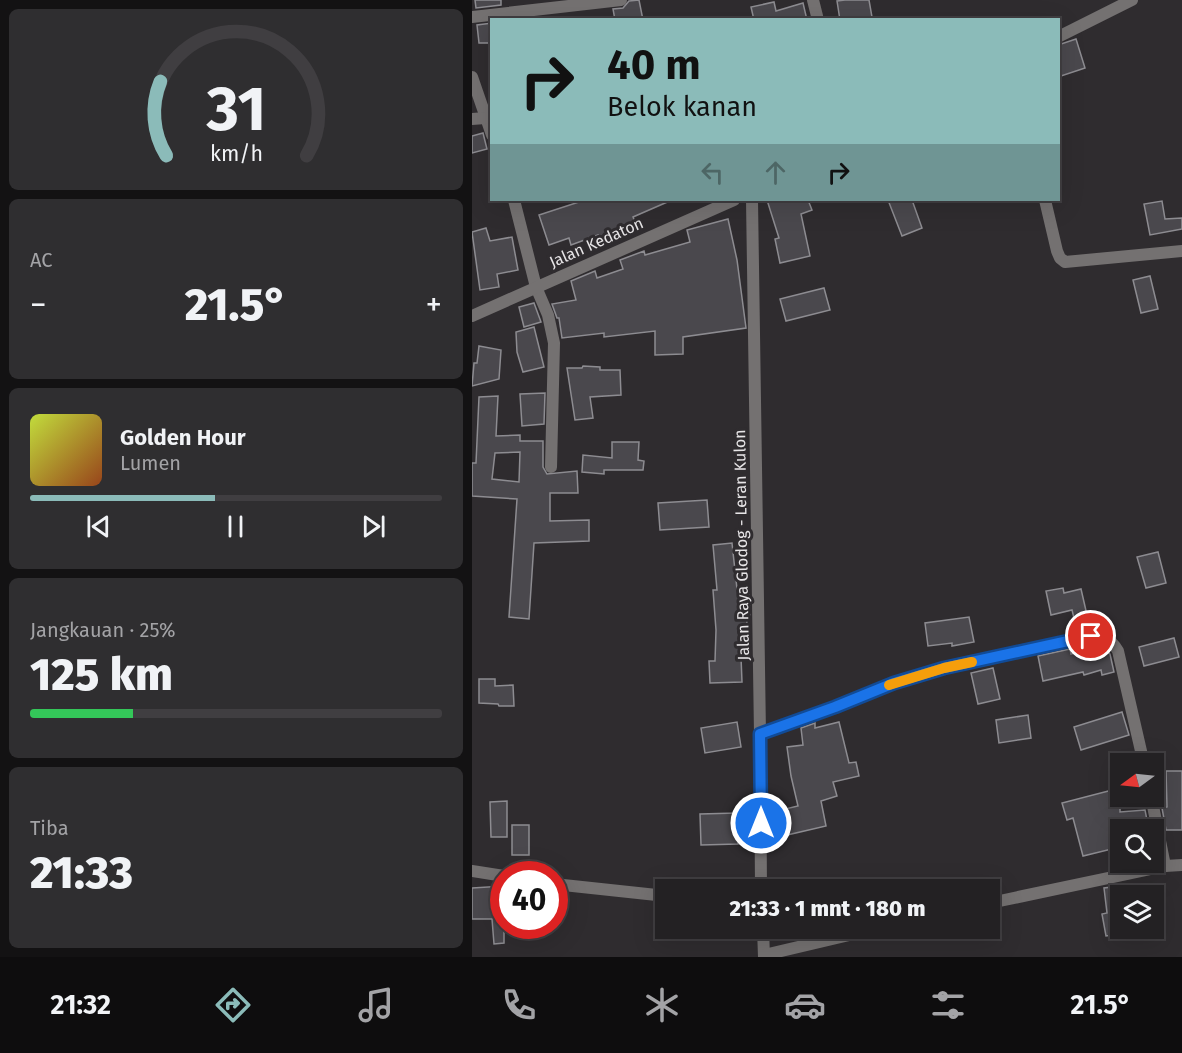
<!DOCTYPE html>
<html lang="id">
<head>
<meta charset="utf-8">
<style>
  body { margin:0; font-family:"Fira Sans",sans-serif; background:#2f2e30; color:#f1f3f6; height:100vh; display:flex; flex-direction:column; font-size:22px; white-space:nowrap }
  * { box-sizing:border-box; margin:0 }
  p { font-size:20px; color:#a3a3a6 }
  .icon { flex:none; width:33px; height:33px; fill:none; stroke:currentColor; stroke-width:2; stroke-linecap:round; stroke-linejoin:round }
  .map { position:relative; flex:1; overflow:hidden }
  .details { display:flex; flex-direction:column; gap:9px; padding:9px; background:#131213; width:472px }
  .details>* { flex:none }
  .guide { position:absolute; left:18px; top:18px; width:570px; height:183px; border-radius:0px; box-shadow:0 6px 24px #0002,0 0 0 2px #403e41; background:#8bbbb9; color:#111; overflow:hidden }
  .needle { width:39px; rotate:255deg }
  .tools { position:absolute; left:638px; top:753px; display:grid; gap:12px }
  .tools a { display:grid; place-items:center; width:54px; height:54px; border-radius:0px; background:#232123; box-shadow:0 6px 24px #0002,0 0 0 2px #403e41; font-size:30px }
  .speed { position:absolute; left:18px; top:861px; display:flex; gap:12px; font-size:30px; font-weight:700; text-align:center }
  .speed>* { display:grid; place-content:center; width:78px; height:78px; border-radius:50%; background:#232123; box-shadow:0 6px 24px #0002,0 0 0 2px #403e41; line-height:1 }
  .speed .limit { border:9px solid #d22; background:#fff; color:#111 }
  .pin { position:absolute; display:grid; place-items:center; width:51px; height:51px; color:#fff; margin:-26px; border:3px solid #fff; border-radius:50%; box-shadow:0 2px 6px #0007 }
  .me { position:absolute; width:66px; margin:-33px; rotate:0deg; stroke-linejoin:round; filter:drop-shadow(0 0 4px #0008) }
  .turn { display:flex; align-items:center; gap:21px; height:126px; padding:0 18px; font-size:27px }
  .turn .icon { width:78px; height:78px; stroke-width:2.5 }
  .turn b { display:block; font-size:42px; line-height:51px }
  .lanes { display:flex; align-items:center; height:57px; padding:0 18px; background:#0003; justify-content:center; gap:30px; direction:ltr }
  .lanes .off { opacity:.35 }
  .big { font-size:45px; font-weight:800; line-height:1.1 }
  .details .widget { flex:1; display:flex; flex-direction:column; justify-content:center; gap:9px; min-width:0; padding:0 21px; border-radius:9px; background:#2f2e30 }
  .details .dial { align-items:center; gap:0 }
  .dial svg { height:156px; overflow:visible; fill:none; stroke:#403e41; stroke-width:7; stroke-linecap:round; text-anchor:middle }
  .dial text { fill:#f1f3f6; stroke:none }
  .song { display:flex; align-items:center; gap:18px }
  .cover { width:72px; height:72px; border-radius:9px; background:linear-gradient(135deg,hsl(70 70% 55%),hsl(20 70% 35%)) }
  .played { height:6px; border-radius:3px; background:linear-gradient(90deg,#8bbbb9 45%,#403e41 45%) }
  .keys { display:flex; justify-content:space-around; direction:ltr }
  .heat { display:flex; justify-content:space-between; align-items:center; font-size:33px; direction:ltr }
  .charge { height:9px; border-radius:4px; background:linear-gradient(90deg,#34c759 25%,#403e41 0) }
  .trip { position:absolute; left:183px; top:879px; width:345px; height:60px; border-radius:0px; background:#232123; box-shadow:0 6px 24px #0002,0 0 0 2px #403e41; font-weight:800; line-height:60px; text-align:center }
  .dock { display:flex; height:96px; justify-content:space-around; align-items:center; background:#0e0d0e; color:#a3a3a6 }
  .dock .icon { width:42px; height:42px }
  .dock .selected { color:#8bbbb9 }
  .dock b { font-size:27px; color:#f1f3f6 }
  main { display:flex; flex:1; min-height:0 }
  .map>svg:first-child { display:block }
  .building { fill:#4a484d; stroke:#8d8c91; stroke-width:1.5; fill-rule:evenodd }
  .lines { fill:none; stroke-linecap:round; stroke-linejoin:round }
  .minor { stroke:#747171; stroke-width:12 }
  .tertiary { stroke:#747171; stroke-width:12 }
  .route-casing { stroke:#114b97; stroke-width:15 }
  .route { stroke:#1a73e8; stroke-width:10 }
  .slow { stroke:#f59e0b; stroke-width:10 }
  .labels { text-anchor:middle; stroke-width:6; stroke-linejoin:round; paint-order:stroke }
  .street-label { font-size:16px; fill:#e7e5e7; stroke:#2f2c2f }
</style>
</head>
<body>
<main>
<section class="details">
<div class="widget dial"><svg viewBox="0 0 100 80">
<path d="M14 69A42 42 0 1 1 86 69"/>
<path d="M14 69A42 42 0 0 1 11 31" stroke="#8bbbb9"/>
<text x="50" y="56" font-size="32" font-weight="700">31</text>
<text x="50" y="72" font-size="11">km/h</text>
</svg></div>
<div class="widget"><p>AC</p>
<div class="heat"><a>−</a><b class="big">21.5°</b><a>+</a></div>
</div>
<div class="widget">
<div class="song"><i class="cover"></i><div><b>Golden Hour</b><p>Lumen</p></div></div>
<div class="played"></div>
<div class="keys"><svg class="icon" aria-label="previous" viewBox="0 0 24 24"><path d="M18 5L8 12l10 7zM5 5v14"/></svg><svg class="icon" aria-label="pause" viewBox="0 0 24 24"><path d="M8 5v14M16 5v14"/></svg><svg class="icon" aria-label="next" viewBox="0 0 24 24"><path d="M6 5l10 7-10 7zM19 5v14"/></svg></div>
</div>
<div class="widget"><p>Jangkauan · 25%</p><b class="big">125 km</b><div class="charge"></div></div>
<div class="widget"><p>Tiba</p><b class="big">21:33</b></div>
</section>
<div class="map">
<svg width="710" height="957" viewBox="0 0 710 957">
  <rect width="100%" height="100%" fill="#2f2c2f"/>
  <g class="building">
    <path d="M3,0H29V5L4,8Z"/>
    <path d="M167,0L171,20H143L141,9L151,8L157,1Z"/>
    <path d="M373,0H397L400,17L368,20L365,1Z"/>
    <path d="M302,2L304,11L331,3L335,20H282L279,7Z"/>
    <path d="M20,23V43H7L5,25Z"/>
    <path d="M604,39L613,68L586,77V45Z"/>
    <path d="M11,133L15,149L0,153V136Z"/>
    <path d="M113,200H200L161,217L163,222L127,238L126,235L99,245L97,238L77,245L67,215Z"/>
    <path d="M295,200H336L340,210L329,214L338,256L308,263L303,239L307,238Z"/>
    <path d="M416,200H440L450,228L430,236Z"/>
    <path d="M690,201L693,219L710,218V229L678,235L672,204Z"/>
    <path d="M256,219L265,260L274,328L211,337V354L183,355V331L132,337V333L90,338L87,318H85L80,304L104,300L99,281L123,271L125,278L151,269L148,260L172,251L173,255L218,242L215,230Z"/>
    <path d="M14,228L18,241L40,237L46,270L25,274L27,287L8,290L0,232Z"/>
    <path d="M678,276L686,309L669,313L661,280Z"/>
    <path d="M352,288L358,310L314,321L308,299Z"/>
    <path d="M62,303L69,322L52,327L47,307Z"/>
    <path d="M62,327L72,367L51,372L45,352L44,332Z"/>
    <path d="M7,346L29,350L27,379L0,386L2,363H5Z"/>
    <path d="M111,366L128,367V370H148L149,395L118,397L121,418L103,420L95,368H110Z"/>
    <path d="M73,393L72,424L50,426L48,394Z"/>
    <path d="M26,396L24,436L48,435V441H71V467L75,474L105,471L106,493H78V521L117,520V541L62,543L57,619L37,617L45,499L0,496V463H4L7,397ZM48,452L47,482L20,479L23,453Z"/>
    <path d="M140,442H167L166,460L172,461L171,470H132V474L110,472L111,455L140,458Z"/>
    <path d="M235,500L237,527L188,530L186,503Z"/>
    <path d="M260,543L265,589L277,588L278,617H275L274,658L269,657L270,682L238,683L237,661H243L244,630L241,590H245L241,545Z"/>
    <path d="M686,552L694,583L674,588L665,557Z"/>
    <path d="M591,588L592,593L609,589L615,615L602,618L600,610L579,615L574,591Z"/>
    <path d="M497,617L502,642L480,646V643L456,646L453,623Z"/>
    <path d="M702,638L707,657L672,666L667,647Z"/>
    <path d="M598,649L599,654L620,649V652L634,649L638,654L642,672L630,675L629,670L612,675L611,672L571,681L566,656Z"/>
    <path d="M521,668L528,699L506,704L499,673Z"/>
    <path d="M7,679H23V686L41,685L42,706H27L26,704L7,703Z"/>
    <path d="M650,712L657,735L609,750L602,727Z"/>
    <path d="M556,715L559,738L527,743L524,720Z"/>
    <path d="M265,722L269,747L233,753L229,728Z"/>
    <path d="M367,722L377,763L384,762L387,776L361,782L365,796L349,801L354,826L315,835L309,810L326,806L319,776L315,747L331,745L329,728L343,723V728Z"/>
    <path d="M694,771H710V830H694L690,808L695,807Z"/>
    <path d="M648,788V812L673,810L677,830H648V847L611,856L601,818L595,820L590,803Z"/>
    <path d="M35,801V837H19L18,802Z"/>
    <path d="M265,813L266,844L229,845L228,814Z"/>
    <rect x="40" y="825" width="17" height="30"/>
    <path d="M32,886V943L22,944L20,919H0V888Z"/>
    <path d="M648,886V934L634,936L630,914L635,913L632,888Z"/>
  </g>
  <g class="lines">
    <g class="minor">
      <path d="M341,0L346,20"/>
      <path d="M0,17L149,0"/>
      <path d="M0,77L20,135"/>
      <path d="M0,119L13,118"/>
      <path d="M42,200L64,287L76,315L82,343L79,467"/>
      <path d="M573,200L585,251L588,258L593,262L710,251"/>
      <path d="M288,734L363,707L422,683L472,668L619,636C633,637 639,639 646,651L672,764"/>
      <path d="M679,796L693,866"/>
      <path d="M0,871L32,876"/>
      <path d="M82,884L194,896"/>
    </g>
    <g class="tertiary">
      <path d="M586,37L660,0"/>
      <path d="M280,200L288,734L289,890"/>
      <path d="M0,316L262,200"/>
      <path d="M518,903L693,866L710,865"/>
      <path d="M291,928L292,957"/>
      <path d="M292,955L407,928"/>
    </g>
  </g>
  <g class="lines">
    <g class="route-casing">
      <path id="route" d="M289,823L288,734L363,707L422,683L472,668L619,636"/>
    </g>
    <use href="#route" class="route"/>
    <path class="slow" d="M417,685L472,668L500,662"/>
  </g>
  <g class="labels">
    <g class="street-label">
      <text transform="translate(124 242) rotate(-24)" y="6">Jalan Kedaton</text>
      <text transform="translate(269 545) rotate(-91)" y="6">Jalan Raya Glodog - Leran Kulon</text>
    </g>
  </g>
</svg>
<div class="tools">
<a><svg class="needle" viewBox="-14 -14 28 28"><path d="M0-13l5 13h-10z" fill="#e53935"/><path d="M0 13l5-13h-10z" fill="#a3a3a6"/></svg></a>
<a><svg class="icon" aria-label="search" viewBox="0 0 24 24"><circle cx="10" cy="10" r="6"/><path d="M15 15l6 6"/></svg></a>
<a><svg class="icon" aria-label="layers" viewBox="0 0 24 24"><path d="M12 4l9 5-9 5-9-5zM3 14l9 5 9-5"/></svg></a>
</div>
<div class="speed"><div class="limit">40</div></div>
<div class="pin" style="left:619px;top:636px;background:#d93025"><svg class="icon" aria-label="arrive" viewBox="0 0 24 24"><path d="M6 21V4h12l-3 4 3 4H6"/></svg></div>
<svg class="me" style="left:289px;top:823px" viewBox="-20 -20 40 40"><circle r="17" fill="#1a73e8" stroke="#fff" stroke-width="3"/><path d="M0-11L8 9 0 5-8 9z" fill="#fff"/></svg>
<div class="trip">21:33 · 1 mnt · 180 m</div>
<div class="guide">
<div class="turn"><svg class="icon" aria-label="right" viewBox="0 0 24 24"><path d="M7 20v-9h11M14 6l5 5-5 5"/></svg><div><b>40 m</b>Belok kanan</div></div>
<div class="lanes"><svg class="icon off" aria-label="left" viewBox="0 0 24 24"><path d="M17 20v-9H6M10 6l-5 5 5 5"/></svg><svg class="icon off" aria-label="ahead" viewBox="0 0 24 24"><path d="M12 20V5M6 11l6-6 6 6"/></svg><svg class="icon" aria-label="right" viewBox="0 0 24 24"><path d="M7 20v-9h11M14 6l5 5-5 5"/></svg></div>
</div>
</div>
</main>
<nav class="dock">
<b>21:32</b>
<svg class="icon selected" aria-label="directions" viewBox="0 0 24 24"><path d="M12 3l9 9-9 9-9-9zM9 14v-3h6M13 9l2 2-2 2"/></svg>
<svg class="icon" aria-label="music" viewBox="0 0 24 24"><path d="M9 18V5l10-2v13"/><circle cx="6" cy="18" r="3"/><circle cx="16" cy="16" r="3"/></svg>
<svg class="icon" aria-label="phone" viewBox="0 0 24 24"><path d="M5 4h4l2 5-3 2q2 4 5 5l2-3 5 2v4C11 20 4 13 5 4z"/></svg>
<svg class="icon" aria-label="climate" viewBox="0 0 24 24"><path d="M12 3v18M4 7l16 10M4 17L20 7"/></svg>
<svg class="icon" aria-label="car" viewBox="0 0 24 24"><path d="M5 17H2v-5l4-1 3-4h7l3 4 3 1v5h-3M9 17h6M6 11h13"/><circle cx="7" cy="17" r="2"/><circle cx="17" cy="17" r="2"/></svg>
<svg class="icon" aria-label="filters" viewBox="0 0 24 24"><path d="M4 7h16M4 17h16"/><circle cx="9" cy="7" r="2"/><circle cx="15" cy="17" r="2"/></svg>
<b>21.5°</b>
</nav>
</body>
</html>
